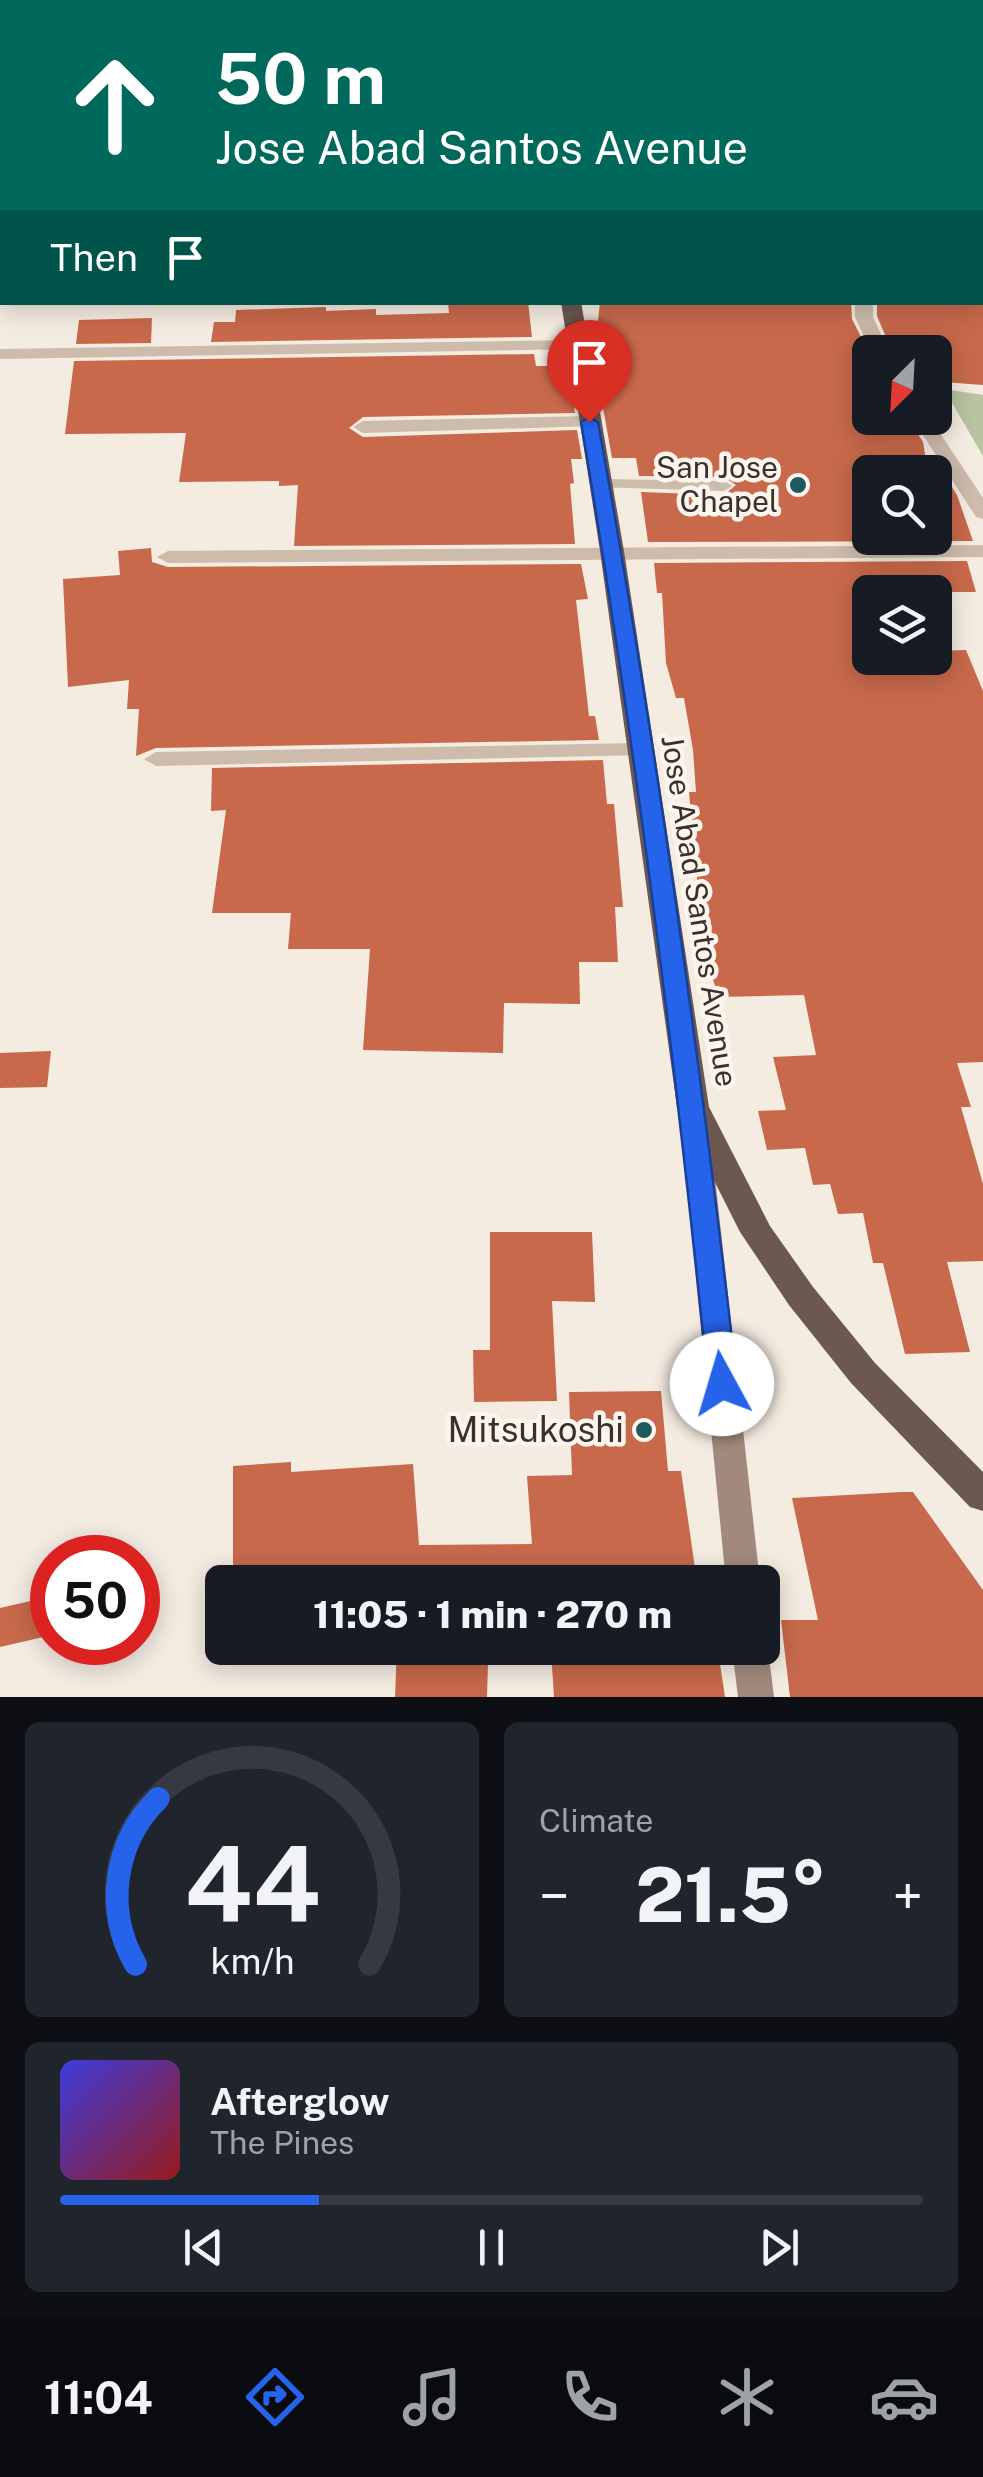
<!DOCTYPE html>
<html lang="en">
<head>
<meta charset="utf-8">
<style>
  body { margin:0; font-family:"Public Sans",sans-serif; background:#20242c; color:#f1f3f6; height:100vh; display:flex; flex-direction:column; font-size:38px; white-space:nowrap }
  * { box-sizing:border-box; margin:0 }
  p { font-size:32px; color:#9ea1a6 }
  .icon { flex:none; width:55px; height:55px; fill:none; stroke:currentColor; stroke-width:2; stroke-linecap:round; stroke-linejoin:round }
  .map { position:relative; height:1697px; overflow:hidden }
  .drawer { display:flex; flex-direction:column; gap:25px; padding:25px; background:#0d0f14; flex:1 }
  .drawer>* { flex:none }
  .top-card { position:absolute; left:0px; top:0px; width:985px; height:305px; box-shadow:0 5px 25px #0003; background:#00695c; color:#fff; overflow:hidden }
  .needle { width:65px; rotate:204deg }
  .controls { position:absolute; left:852px; top:335px; display:grid; gap:20px }
  .controls a { display:grid; place-items:center; width:100px; height:100px; border-radius:15px; background:#171b24; box-shadow:0 5px 25px #0003; font-size:50px }
  .speed { position:absolute; left:30px; top:1535px; display:flex; gap:20px; font-size:50px; font-weight:700; text-align:center }
  .speed>* { display:grid; place-content:center; width:130px; height:130px; border-radius:50%; background:#171b24; box-shadow:0 5px 25px #0003; line-height:1 }
  .speed .limit { border:15px solid #d22; background:#fff; color:#111 }
  .pin { position:absolute; display:grid; place-items:center; width:85px; height:85px; color:#fff; margin:-102px -42px; border-radius:50% 50% 50% 0; rotate:-45deg; box-shadow:0 0 10px #0007 }
  .pin .icon { rotate:45deg }
  .me { position:absolute; width:110px; margin:-55px; rotate:354deg; stroke-linejoin:round; filter:drop-shadow(0 0 8px #0008) }
  .turn { display:flex; align-items:center; gap:35px; height:210px; padding:0 50px; font-size:45px }
  .turn .icon { width:130px; height:130px; stroke-width:2.5 }
  .turn b { display:block; font-size:70px; line-height:85px }
  .then { display:flex; align-items:center; height:95px; padding:0 50px; background:#0003; gap:20px; font-size:38px }
  .big { font-size:75px; font-weight:800; line-height:1.1 }
  .drawer .card { flex:1; display:flex; flex-direction:column; justify-content:center; gap:15px; min-width:0; padding:0 35px; border-radius:15px; background:#20242c }
  .drawer .dial { align-items:center; gap:0 }
  .dial svg { height:260px; overflow:visible; fill:none; stroke:#363941; stroke-width:7; stroke-linecap:round; text-anchor:middle }
  .dial text { fill:#f1f3f6; stroke:none }
  .song { display:flex; align-items:center; gap:30px }
  .cover { width:120px; height:120px; border-radius:15px; background:linear-gradient(135deg,hsl(240 70% 55%),hsl(0 70% 35%)) }
  .played { height:10px; border-radius:5px; background:linear-gradient(90deg,#2563eb 30%,#363941 30%) }
  .keys { display:flex; justify-content:space-around; direction:ltr }
  .heat { display:flex; justify-content:space-between; align-items:center; font-size:55px; direction:ltr }
  .drawer .tiles { flex:1; display:grid; gap:25px; grid-template-columns:1fr 1fr }
  .card:last-child { grid-column:span 2 }
  .trip { position:absolute; left:205px; top:1565px; width:575px; height:100px; border-radius:15px; background:#171b24; box-shadow:0 5px 25px #0003; font-weight:800; line-height:100px; text-align:center }
  .menu { display:flex; height:160px; justify-content:space-around; align-items:center; background:#090b0e; color:#9ea1a6 }
  .menu .icon { width:70px; height:70px }
  .menu .on { color:#2563eb }
  .menu b { font-size:45px; color:#f1f3f6 }
  .map>svg:first-child { display:block }
  .green { fill:#b8c4a0 }
  .building { fill:#c8694b }
  .lines { fill:none; stroke-linecap:round; stroke-linejoin:round }
  .path { stroke:#b9a596; stroke-width:4; stroke-dasharray:2.5 2.5; stroke-linecap:butt }
  .service { fill:#cdbbac; fill-rule:evenodd }
  .minor { fill:#cdbbac; fill-rule:evenodd }
  .secondary { fill:#a18a7d; fill-rule:evenodd }
  .trunk { fill:#6c584f; fill-rule:evenodd }
  .route { fill:#2563eb; stroke:#184099; stroke-width:2.5 }
  .poi-dot { fill:#1f5a5e; stroke:#fbf5ee; stroke-width:4 }
  .labels { text-anchor:middle; stroke-width:9; stroke-linejoin:round; paint-order:stroke }
  .poi-label { font-size:30px; fill:#3b302b; stroke:#fbf5ee; text-anchor:end }
  .street-label { font-size:30px; fill:#3b302b; stroke:#fbf5ee }
  .near-poi-label { font-size:35px; fill:#3b302b; stroke:#fbf5ee; text-anchor:end }
</style>
</head>
<body>
<div class="map">
<svg width="983" height="1697" viewBox="0 0 983 1697">
  <rect width="100%" height="100%" fill="#f4ebe1"/>
  <path class="green" d="M944,389L983,395V456Z"/>
  <g class="building">
    <path d="M448,302H528L532,337L211,342L214,322H235L236,310L326,307V311L376,309V315L449,313Z"/>
    <path d="M600,302H851L852,319L870,355V424L913,426L923,442L928,472H870V538H935V460L957,495L973,541L648,542L641,492L724,495L736,485L724,477L639,476L636,458H612L594,357Z"/>
    <path d="M877,302H983V385L943,382L944,353L892,351L877,316Z"/>
    <path d="M152,318L151,343L76,344L79,320Z"/>
    <path d="M534,354L536,366H567L575,413L363,417L349,428L363,437L577,430L582,459H571L574,483L570,484L575,544L294,546L298,485L279,486V481L179,482L186,433L65,434L74,361Z"/>
    <path d="M151,548L152,562L168,567L581,564L588,599L576,600L589,716H595L599,740L156,748L136,756L139,709H127L129,680L68,687L63,579L120,575L118,551Z"/>
    <path d="M967,561L976,592H870V658H935V651L966,650L983,691V1062L957,1063L971,1107H961L983,1184V1261L947,1262L970,1352L905,1354L883,1263H873L863,1213L838,1214L830,1184L813,1185L805,1148L767,1150L758,1111L786,1110L773,1057L816,1055L804,995L718,997L705,950L697,879L689,792H696L693,750L684,698H676L666,663L662,593H657L654,563Z"/>
    <path d="M603,760L607,804H614L623,907H615L618,962H579L580,1004L504,1003L503,1053L363,1050L370,949H288L291,913H212L226,810L211,811L212,768Z"/>
    <path d="M51,1051L47,1087L0,1088V1053Z"/>
    <path d="M490,1232H592L595,1302L552,1301L557,1401L474,1402L473,1350H490Z"/>
    <path d="M661,1391L668,1471H681L695,1568L671,1569L673,1582H233V1466L291,1462V1472L413,1464L419,1545L532,1544L527,1476L572,1475L569,1392Z"/>
    <path d="M902,1492H913L983,1590V1697H790L781,1620H818L792,1498Z"/>
    <path d="M52,1596V1635L0,1647V1608Z"/>
    <path d="M397,1648H469L470,1663H488L487,1697H395Z"/>
    <path d="M641,1649L642,1652L690,1651L691,1658L719,1657L725,1697H554L551,1651Z"/>
  </g>
  <g class="lines">
    <path class="path" d="M929,0L961,2"/>
    <path class="service" d="M600,479L724,481L732,486L724,491L594,487L592,484Z"/>
    <g class="minor">
      <rect x="982" y="37" width="1" height="8"/>
      <path d="M855,302H873V317L889,352H871L855,317Z"/>
      <path d="M578,340L584,341V349L0,359V349Z"/>
      <path d="M589,416L599,422L596,426L363,433L353,427L363,421Z"/>
      <path d="M912,418H930L983,498V519L976,517Z"/>
      <path d="M983,545V557L168,563L157,557L168,551Z"/>
      <path d="M638,743L646,745L650,750L646,755L156,766L144,759L156,752Z"/>
    </g>
    <g class="secondary">
      <path d="M89,0H107L109,2H91Z"/>
      <path d="M694,1105L704,1108L708,1115L760,1582H726L680,1115L684,1108Z"/>
      <path d="M763,1637L768,1648L774,1697H738L732,1648H762Z"/>
    </g>
    <path class="trunk" d="M561,302H581L624,551L709,1107L770,1226L813,1287L875,1363L983,1472V1511L970,1507L851,1383L789,1305L740,1232L677,1107L600,551Z"/>
  </g>
  <path class="route" d="M589,417L598,422C656,741 701,1062 737,1384L733,1392L722,1396L712,1392L708,1384C676,1062 635,741 581,422Z"/>
  <g class="poi-dot">
    <circle cx="798" cy="485" r="10"/>
    <circle cx="644" cy="1430" r="10"/>
  </g>
  <g class="labels">
    <g class="poi-label">
      <text x="778" y="478">San Jose<tspan x="778" dy="34">Chapel</tspan></text>
    </g>
    <g class="street-label">
      <text transform="translate(699 911) rotate(81)" y="10">Jose Abad Santos Avenue</text>
    </g>
    <g class="near-poi-label">
      <text x="624" y="1442">Mitsukoshi</text>
    </g>
  </g>
</svg>
<div class="controls">
<a><svg class="needle" viewBox="-14 -14 28 28"><path d="M0-13l5 13h-10z" fill="#e53935"/><path d="M0 13l5-13h-10z" fill="#9ea1a6"/></svg></a>
<a><svg class="icon" aria-label="search" viewBox="0 0 24 24"><circle cx="10" cy="10" r="6"/><path d="M15 15l6 6"/></svg></a>
<a><svg class="icon" aria-label="layers" viewBox="0 0 24 24"><path d="M12 4l9 5-9 5-9-5zM3 14l9 5 9-5"/></svg></a>
</div>
<div class="speed"><div class="limit">50</div></div>
<div class="pin" style="left:589px;top:422px;background:#d93025"><svg class="icon" aria-label="arrive" viewBox="0 0 24 24"><path d="M6 21V4h12l-3 4 3 4H6"/></svg></div>
<svg class="me" style="left:722px;top:1384px" viewBox="-20 -20 40 40"><circle r="19" fill="#fff"/><path d="M0-13L10 11 0 6-10 11z" fill="#2563eb"/></svg>
<div class="trip">11:05 · 1 min · 270 m</div>
<div class="top-card">
<div class="turn"><svg class="icon" aria-label="ahead" viewBox="0 0 24 24"><path d="M12 20V5M6 11l6-6 6 6"/></svg><div><b>50 m</b>Jose Abad Santos Avenue</div></div>
<div class="then">Then<svg class="icon" aria-label="arrive" viewBox="0 0 24 24"><path d="M6 21V4h12l-3 4 3 4H6"/></svg></div>
</div>
</div>
<section class="drawer">
<div class="tiles">
<div class="card dial"><svg viewBox="0 0 100 80">
<path d="M14 69A42 42 0 1 1 86 69"/>
<path d="M14 69A42 42 0 0 1 21 18" stroke="#2563eb"/>
<text x="50" y="56" font-size="32" font-weight="700">44</text>
<text x="50" y="72" font-size="11">km/h</text>
</svg></div>
<div class="card"><p>Climate</p>
<div class="heat"><a>−</a><b class="big">21.5°</b><a>+</a></div>
</div>
<div class="card">
<div class="song"><i class="cover"></i><div><b>Afterglow</b><p>The Pines</p></div></div>
<div class="played"></div>
<div class="keys"><svg class="icon" aria-label="previous" viewBox="0 0 24 24"><path d="M18 5L8 12l10 7zM5 5v14"/></svg><svg class="icon" aria-label="pause" viewBox="0 0 24 24"><path d="M8 5v14M16 5v14"/></svg><svg class="icon" aria-label="next" viewBox="0 0 24 24"><path d="M6 5l10 7-10 7zM19 5v14"/></svg></div>
</div>
</div>
</section>
<nav class="menu">
<b>11:04</b>
<svg class="icon on" aria-label="directions" viewBox="0 0 24 24"><path d="M12 3l9 9-9 9-9-9zM9 14v-3h6M13 9l2 2-2 2"/></svg>
<svg class="icon" aria-label="music" viewBox="0 0 24 24"><path d="M9 18V5l10-2v13"/><circle cx="6" cy="18" r="3"/><circle cx="16" cy="16" r="3"/></svg>
<svg class="icon" aria-label="phone" viewBox="0 0 24 24"><path d="M5 4h4l2 5-3 2q2 4 5 5l2-3 5 2v4C11 20 4 13 5 4z"/></svg>
<svg class="icon" aria-label="climate" viewBox="0 0 24 24"><path d="M12 3v18M4 7l16 10M4 17L20 7"/></svg>
<svg class="icon" aria-label="car" viewBox="0 0 24 24"><path d="M5 17H2v-5l4-1 3-4h7l3 4 3 1v5h-3M9 17h6M6 11h13"/><circle cx="7" cy="17" r="2"/><circle cx="17" cy="17" r="2"/></svg>
</nav>
</body>
</html>
